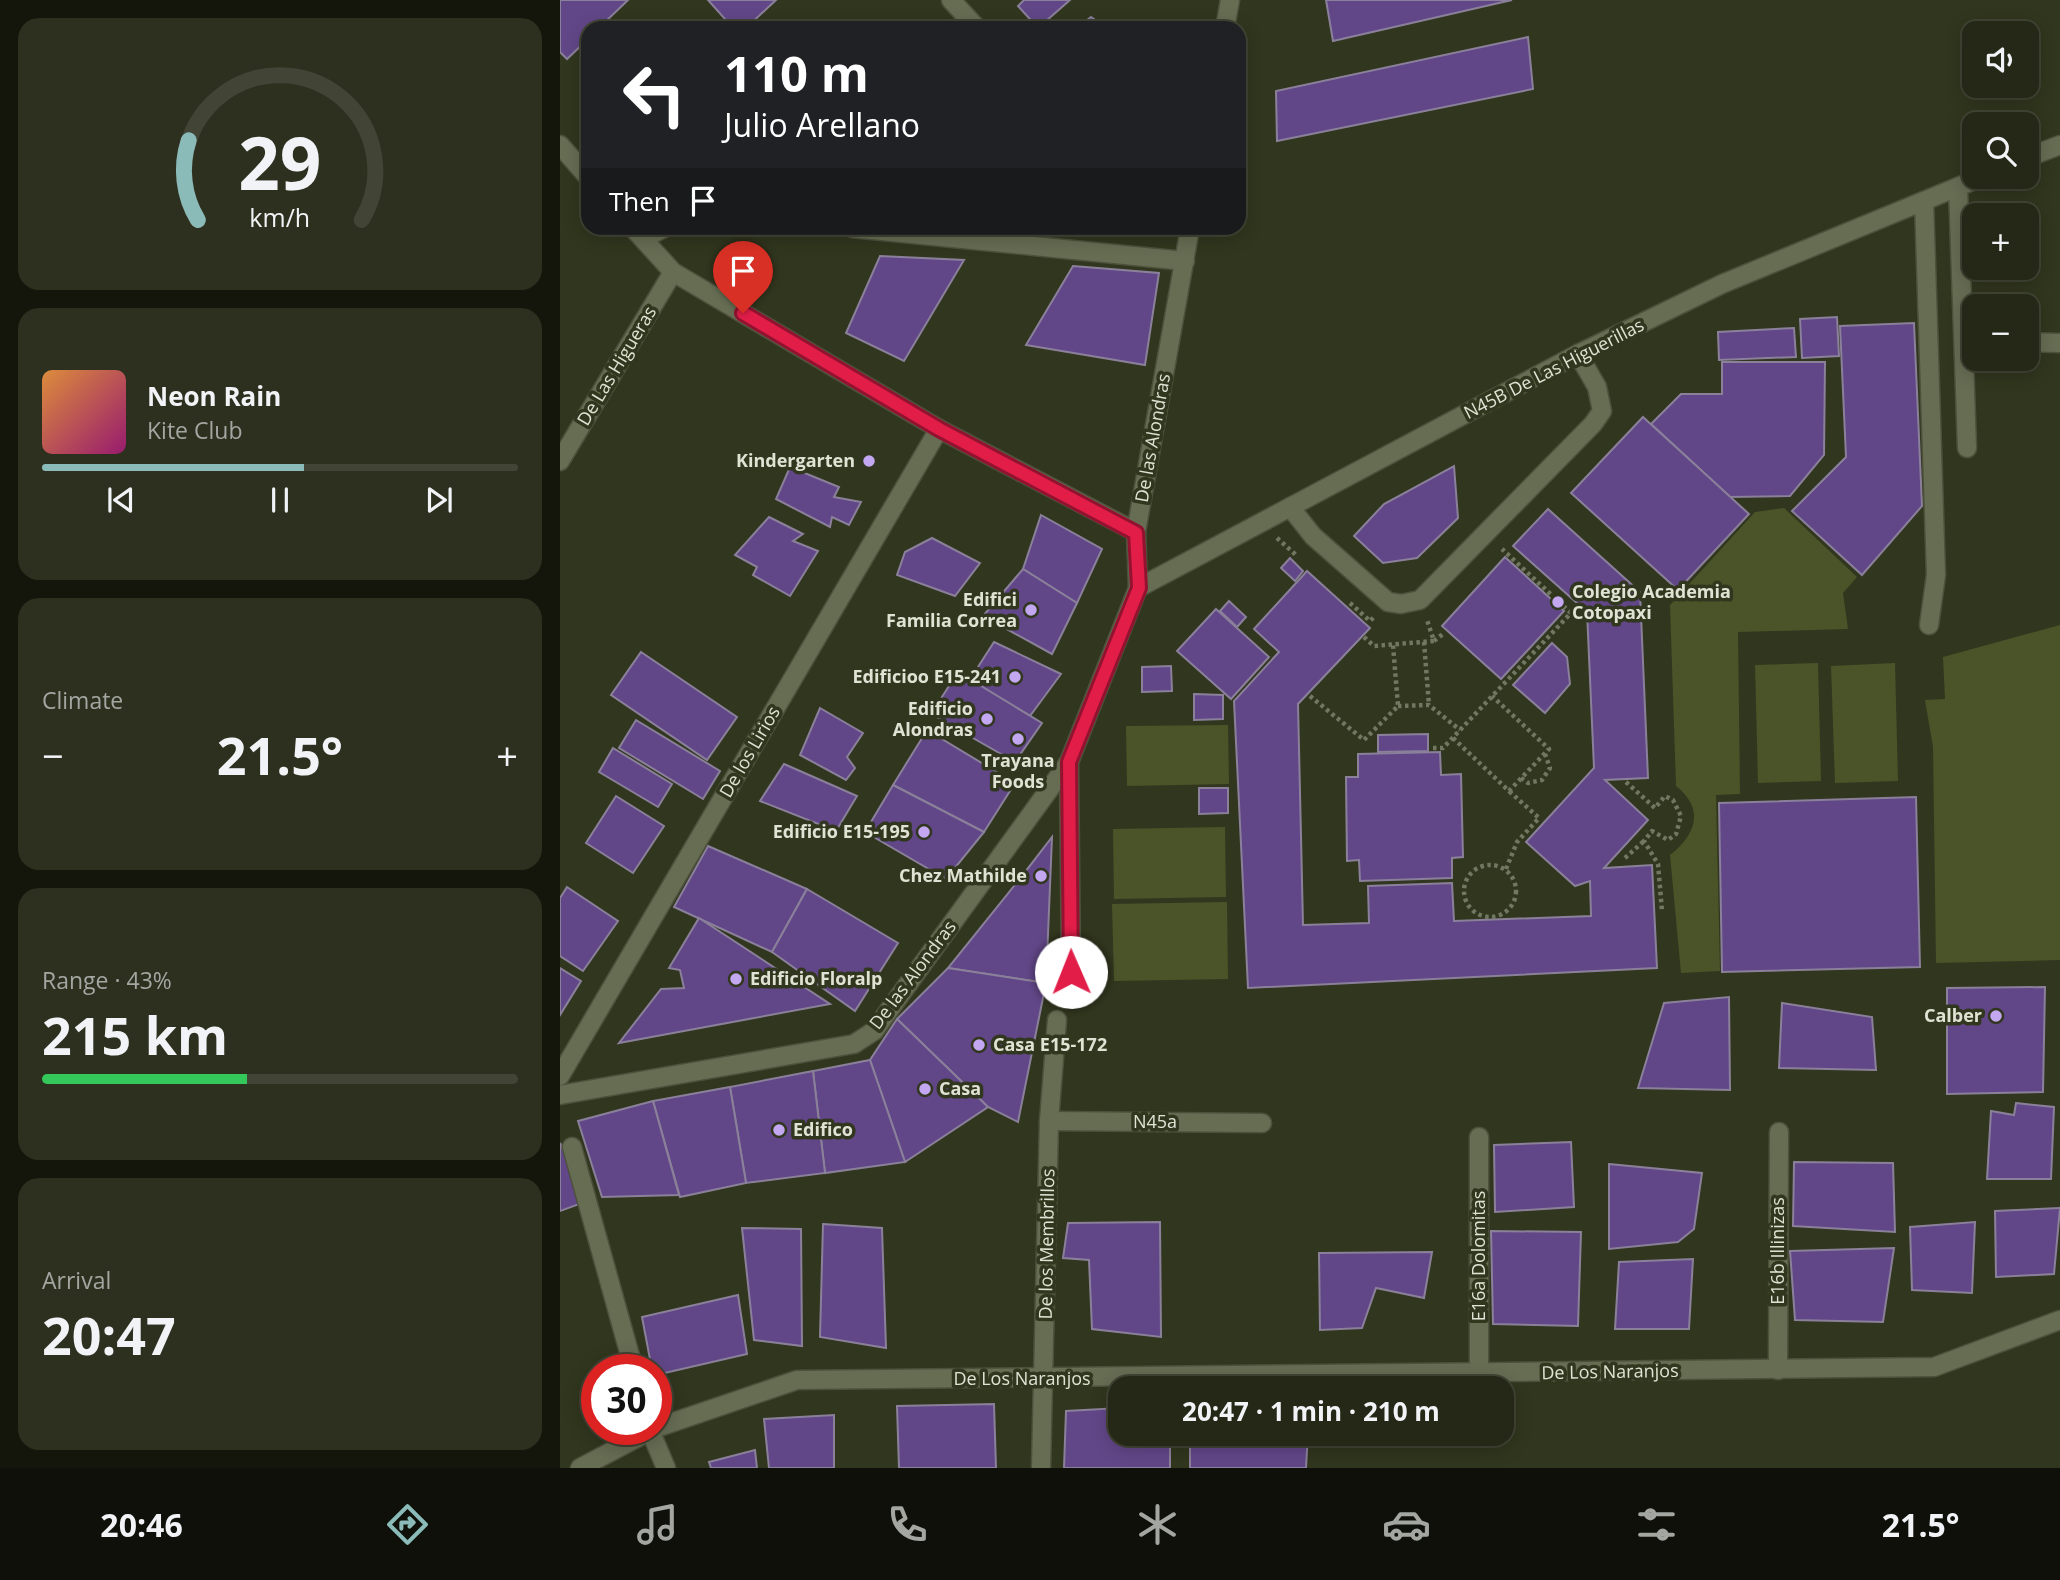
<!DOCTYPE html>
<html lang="en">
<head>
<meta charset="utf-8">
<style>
  body { margin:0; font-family:"Open Sans",sans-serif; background:#2d301f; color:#f1f3f6; height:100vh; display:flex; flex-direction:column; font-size:26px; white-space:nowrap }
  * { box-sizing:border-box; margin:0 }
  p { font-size:23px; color:#a3a6a1 }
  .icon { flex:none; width:38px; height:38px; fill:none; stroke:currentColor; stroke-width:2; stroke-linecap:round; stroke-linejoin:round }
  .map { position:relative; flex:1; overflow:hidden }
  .drawer { display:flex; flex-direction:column; gap:18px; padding:18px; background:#14160c; width:560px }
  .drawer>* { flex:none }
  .banner { position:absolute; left:21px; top:21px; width:665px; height:214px; border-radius:21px; box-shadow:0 4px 18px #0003,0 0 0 2px #424435; background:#202124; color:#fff; overflow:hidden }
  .buttons { position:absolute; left:1402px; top:21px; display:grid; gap:14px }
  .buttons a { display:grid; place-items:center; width:77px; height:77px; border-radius:14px; background:#252816; box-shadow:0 4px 18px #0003,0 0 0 2px #424435; font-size:35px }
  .speed { position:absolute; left:21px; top:1354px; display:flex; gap:14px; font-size:35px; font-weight:700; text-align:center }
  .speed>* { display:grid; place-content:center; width:91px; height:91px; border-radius:50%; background:#252816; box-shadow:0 4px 18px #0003,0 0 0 2px #424435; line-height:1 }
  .speed .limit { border:10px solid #d22; background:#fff; color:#111 }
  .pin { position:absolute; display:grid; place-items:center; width:60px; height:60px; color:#fff; margin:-72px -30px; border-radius:50% 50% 50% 0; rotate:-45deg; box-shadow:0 0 7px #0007 }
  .pin .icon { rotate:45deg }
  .me { position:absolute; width:77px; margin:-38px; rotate:359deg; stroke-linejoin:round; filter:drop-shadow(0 0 5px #0008) }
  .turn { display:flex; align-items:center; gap:24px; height:147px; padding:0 28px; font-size:32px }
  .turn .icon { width:91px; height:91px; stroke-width:2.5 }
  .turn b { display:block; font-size:49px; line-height:60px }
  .then { display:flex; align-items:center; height:66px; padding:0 28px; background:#0003; gap:14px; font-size:26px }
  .big { font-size:52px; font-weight:700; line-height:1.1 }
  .drawer .widget { flex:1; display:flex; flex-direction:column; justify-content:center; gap:10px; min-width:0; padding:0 24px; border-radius:21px; background:#2d301f }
  .drawer .dial { align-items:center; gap:0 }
  .dial svg { height:182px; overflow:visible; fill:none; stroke:#424435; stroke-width:7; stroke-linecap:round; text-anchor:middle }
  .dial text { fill:#f1f3f6; stroke:none }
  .song { display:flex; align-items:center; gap:21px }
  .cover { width:84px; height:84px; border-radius:10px; background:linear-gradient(135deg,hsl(30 70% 55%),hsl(320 70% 35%)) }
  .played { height:7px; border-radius:4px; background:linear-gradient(90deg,#8bbbb9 55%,#424435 55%) }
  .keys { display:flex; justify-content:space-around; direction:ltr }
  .heat { display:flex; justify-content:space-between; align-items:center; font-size:38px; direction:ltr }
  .charge { height:10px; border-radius:5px; background:linear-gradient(90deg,#34c759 43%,#424435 0) }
  .trip { position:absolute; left:548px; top:1376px; width:406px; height:70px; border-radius:21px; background:#252816; box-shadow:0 4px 18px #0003,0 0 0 2px #424435; font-weight:700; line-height:70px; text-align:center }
  .tab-bar { display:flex; height:112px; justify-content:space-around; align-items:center; background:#0f1009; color:#a3a6a1 }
  .tab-bar .icon { width:49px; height:49px }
  .tab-bar .active { color:#8bbbb9 }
  .tab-bar b { font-size:32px; color:#f1f3f6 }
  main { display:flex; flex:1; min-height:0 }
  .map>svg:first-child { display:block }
  .green { fill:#4b5329 }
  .building { fill:#624788; stroke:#8a809a; stroke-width:2 }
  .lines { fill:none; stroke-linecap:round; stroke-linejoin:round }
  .minor-casing { stroke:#4d513c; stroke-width:21 }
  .path { stroke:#727762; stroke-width:4.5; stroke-dasharray:3.5 3.5; stroke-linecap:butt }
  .minor { stroke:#676d53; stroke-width:18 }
  .route-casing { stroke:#92132f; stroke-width:18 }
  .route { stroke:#e11d48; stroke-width:12 }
  .poi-dot { fill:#c4a7f1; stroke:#31361e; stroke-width:2.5 }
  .labels { text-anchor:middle; stroke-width:7; stroke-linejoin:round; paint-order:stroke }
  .street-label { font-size:18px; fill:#e0e3d4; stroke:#31361e }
  .poi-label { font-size:18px; font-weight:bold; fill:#e0e3d4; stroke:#31361e; text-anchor:end }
</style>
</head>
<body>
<main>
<section class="drawer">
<div class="widget dial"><svg viewBox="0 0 100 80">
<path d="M14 69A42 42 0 1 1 86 69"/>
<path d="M14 69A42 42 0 0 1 10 34" stroke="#8bbbb9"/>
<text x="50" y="56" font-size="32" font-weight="700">29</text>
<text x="50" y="72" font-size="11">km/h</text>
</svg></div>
<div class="widget">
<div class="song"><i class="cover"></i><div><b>Neon Rain</b><p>Kite Club</p></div></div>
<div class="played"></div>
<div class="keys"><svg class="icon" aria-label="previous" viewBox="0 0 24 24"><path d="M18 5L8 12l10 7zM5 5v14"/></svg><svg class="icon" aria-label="pause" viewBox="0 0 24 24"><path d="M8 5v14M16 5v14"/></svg><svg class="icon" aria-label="next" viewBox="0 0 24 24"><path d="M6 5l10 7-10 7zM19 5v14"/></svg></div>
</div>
<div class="widget"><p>Climate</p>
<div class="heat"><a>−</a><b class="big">21.5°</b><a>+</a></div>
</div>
<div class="widget"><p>Range · 43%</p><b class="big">215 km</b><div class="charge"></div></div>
<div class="widget"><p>Arrival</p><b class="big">20:47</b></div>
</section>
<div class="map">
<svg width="1500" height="1468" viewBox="0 0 1500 1468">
  <rect width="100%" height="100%" fill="#31361e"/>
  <g class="green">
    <path d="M1224,508L1297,577L1283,593L1288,629L1178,632L1180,794L1156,795L1160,971L1121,973L1110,855C1135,835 1146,810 1116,786L1110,605L1195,512Z"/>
    <path d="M1500,625V960L1376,963L1373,747L1365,700L1385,699L1383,657Z"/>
    <path d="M1258,663L1261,781L1198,783L1195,665Z"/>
    <path d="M1335,663L1338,781L1275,783L1271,666Z"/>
    <path d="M668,725L669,784L567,786L566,726Z"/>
    <path d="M665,827L666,897L554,899L553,829Z"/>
    <path d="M667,902L668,979L554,981L552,904Z"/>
  </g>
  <g class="building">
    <path d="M0,0H68L39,28H28V39L7,59L0,52Z"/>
    <path d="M148,0H216L186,28H173Z"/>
    <path d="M464,0H510L478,28L458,6Z"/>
    <path d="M766,0H952L773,41Z"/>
    <path d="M531,17L547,28H517Z"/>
    <path d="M968,37L973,89L717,141L716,91Z"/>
    <path d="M320,256L404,260L344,361L286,333Z"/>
    <path d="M513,266L599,273L585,365L466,345Z"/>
    <path d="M1277,317L1279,356L1242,358L1240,319Z"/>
    <path d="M1354,323L1362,506L1302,575L1232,511L1286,457L1280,326Z"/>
    <path d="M1234,328L1236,357L1159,360L1158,332Z"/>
    <path d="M1162,362H1265L1264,455L1230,496L1170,497L1091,424L1121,394H1162Z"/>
    <path d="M1083,417L1189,514L1118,590L1011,493Z"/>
    <path d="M894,466L898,518L857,558L823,563L794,536L824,504Z"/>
    <path d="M230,467L279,487L274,497L301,502L289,525L272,517L270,527L216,499Z"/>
    <path d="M988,509L1080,592L1088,778L1045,780L1088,820L1044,868L1092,865L1097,968L688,988L674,701L719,652L694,629L747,571L810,628L738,704L743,925L809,923L808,886L892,883L894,921L1031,916L1030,881L1015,886L966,842L1034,768L1027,612L953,546Z"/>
    <path d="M481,515L542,549L517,603L463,569Z"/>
    <path d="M209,517L243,534L233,541L258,551L230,596L193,575L197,567L175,555Z"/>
    <path d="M372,538L420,563L395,596L337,575L345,552Z"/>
    <path d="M945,557L1004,611L941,679L882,626Z"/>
    <path d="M730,558L743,571L735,581L721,568Z"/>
    <path d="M463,569L517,603L492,654L423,616Z"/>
    <path d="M669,601L686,617L677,627L660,611Z"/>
    <path d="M656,609L709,657L671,699L617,651Z"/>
    <path d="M434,642L501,674L470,716L409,681Z"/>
    <path d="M992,643L1007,657L1010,684L985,713L953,685Z"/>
    <path d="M81,652L177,717L147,760L51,695Z"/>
    <path d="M611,666L612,691L582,692V667Z"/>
    <path d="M398,672L482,723L455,762L371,714Z"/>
    <path d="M634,694L663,695V719L634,720Z"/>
    <path d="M260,708L303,733L287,757L295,768L286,780L240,755Z"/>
    <path d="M76,720L160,771L143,799L59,748Z"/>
    <path d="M367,730L455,783L424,832L333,785Z"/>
    <path d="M868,734V751L818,752V735Z"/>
    <path d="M53,748L112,784L98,807L39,772Z"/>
    <path d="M880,752L881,775L901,774L903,857L892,858V878L800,881L799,860L787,861L786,777H798V754Z"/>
    <path d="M224,764L297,796L276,831L200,801Z"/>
    <path d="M333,785L424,832L386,879L305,832Z"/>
    <path d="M639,788H668V813L639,814Z"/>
    <path d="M56,796L104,826L73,873L26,843Z"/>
    <path d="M1356,797L1360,967L1162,972L1159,803Z"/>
    <path d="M492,837L486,983L388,968L462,876Z"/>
    <path d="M148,846L247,889L212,952L114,907Z"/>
    <path d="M7,887L58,921L23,971L0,956V898Z"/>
    <path d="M247,889L338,943L295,1011L212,952Z"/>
    <path d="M139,918L270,1004L59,1043L101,989L124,988L120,970L109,968Z"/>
    <path d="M0,968L21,981L0,1015Z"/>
    <path d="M388,968L486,983L458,1122L428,1107L337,1019Z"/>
    <path d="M1485,987L1483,1092L1387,1094V988Z"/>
    <path d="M1169,997L1170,1090L1078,1088L1104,1003Z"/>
    <path d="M1222,1003L1312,1017L1316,1070L1219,1068Z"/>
    <path d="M337,1019L428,1107L345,1162L310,1060Z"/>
    <path d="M310,1060L345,1162L265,1173L253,1071Z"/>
    <path d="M253,1071L265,1173L186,1183L170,1087Z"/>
    <path d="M170,1087L186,1183L120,1197L93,1101Z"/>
    <path d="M93,1101L119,1195L42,1197L18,1121Z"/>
    <path d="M1456,1103L1494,1107L1491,1179H1427L1431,1111L1454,1115Z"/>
    <path d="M1011,1142L1014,1207L935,1212L934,1145Z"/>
    <path d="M0,1143L25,1202L0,1211Z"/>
    <path d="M1234,1162L1333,1163L1335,1232L1233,1226Z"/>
    <path d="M1049,1164L1142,1173L1134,1229L1118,1242L1049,1249Z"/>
    <path d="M1500,1208L1494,1274L1436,1277L1435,1211Z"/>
    <path d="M600,1222L601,1337L532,1329L529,1260L503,1258L508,1223Z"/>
    <path d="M1415,1222L1412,1293L1352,1290L1350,1227Z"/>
    <path d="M263,1224L322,1228L326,1348L260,1337Z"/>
    <path d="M182,1228L241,1229L242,1346L194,1340Z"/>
    <path d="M931,1231L1021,1232L1018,1326L933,1324Z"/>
    <path d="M1334,1248L1323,1322L1235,1320L1230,1251Z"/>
    <path d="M872,1252L864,1298L816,1288L802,1328L760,1330L759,1253Z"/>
    <path d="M1133,1259L1129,1329H1055L1059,1262Z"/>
    <path d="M178,1295L187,1354L96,1375V1370H92L82,1317Z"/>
    <path d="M434,1404L436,1468H339L337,1406Z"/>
    <path d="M560,1408V1433H610V1468H504L506,1411Z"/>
    <path d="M274,1415V1468H209L204,1419Z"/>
    <path d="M630,1433H748L746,1468H630Z"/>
    <path d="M195,1450L197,1468H151L149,1462Z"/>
  </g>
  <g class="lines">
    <g class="minor-casing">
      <g id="minor">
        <path d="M391,0L417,28"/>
        <path d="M665,28L670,0"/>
        <path d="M0,145L28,177"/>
        <path d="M1466,158L1500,145"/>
        <path d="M1398,187L1407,448"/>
        <path d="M1364,201L1376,575L1369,625"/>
        <path d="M73,228L113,272L379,429L576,532"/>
        <path d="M292,228L625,261"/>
        <path d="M83,239L104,228"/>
        <path d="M1466,342L1500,343"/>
        <path d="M0,461L113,272"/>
        <path d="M730,507L753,536L828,602L841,604L860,600L1033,424L1042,411L1037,387L1018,354"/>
        <path d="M578,588L1018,354L1162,284L1422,177"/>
        <path d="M509,762L511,972"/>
        <path d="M0,1076L379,429"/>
        <path d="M0,1095L294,1044L314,1031L509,762L578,588L576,532L630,228"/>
        <path d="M489,1121L702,1123"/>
        <path d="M12,1147L74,1370"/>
        <path d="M1218,1370L1219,1132"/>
        <path d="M919,1374V1137"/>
        <path d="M96,1428L237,1380L1374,1367L1500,1320"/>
        <path d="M90,1430L106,1468"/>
        <path d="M20,1468L92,1430"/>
        <path d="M481,1468L489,1121L497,1020"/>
      </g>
    </g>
    <g class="path">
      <path d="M717,538L736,555"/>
      <path d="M790,603L810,621L814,617"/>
      <path d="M804,637L814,646L874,641L867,620"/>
      <path d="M874,641L884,633"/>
      <path d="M864,642L869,705"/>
      <path d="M750,696L804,740L838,706L833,645"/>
      <path d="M838,706L869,705L900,730"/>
      <path d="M893,738L949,791L989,749L932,696"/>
      <path d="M873,748H883L1011,613L942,549"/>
      <path d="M961,778L968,783L982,780L990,768L985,754"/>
      <path d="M1066,782L1095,808L1105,796L1113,800L1121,816L1116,834L1108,840L1092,831L1084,841L1098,864L1102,911"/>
      <path d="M1065,858L1084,841"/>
      <circle cx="930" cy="891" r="26"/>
      <path d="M946,869L957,842L979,818L949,791"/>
    </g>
    <use href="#minor" class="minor"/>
  </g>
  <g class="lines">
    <g class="route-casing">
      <path id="route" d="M183,313L379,429L576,533L579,588L509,762L511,972"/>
    </g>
    <use href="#route" class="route"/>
  </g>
  <g class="poi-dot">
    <circle cx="309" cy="461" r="7"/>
    <circle cx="998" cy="602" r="7"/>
    <circle cx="471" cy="610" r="7"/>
    <circle cx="455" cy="677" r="7"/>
    <circle cx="427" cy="719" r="7"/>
    <circle cx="458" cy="739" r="7"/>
    <circle cx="364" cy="832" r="7"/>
    <circle cx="481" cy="876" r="7"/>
    <circle cx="176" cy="979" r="7"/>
    <circle cx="1436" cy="1016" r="7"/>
    <circle cx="419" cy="1045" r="7"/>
    <circle cx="365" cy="1089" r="7"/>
    <circle cx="219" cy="1130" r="7"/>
  </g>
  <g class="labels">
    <g class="street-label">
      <text transform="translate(57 366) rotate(-59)" y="6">De Las Higueras</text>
      <text transform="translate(994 369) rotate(-27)" y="6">N45B De Las Higuerillas</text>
      <text transform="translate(593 438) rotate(-80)" y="6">De las Alondras</text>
      <text transform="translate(190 752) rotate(-60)" y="6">De los Lirios</text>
      <text transform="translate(353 975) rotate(-53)" y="6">De las Alondras</text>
      <text x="595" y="1128">N45a</text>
      <text transform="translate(487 1244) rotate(-89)" y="6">De los Membrillos</text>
      <text transform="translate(1218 1251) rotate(-90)" y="6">E16b Illinizas</text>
      <text transform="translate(919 1256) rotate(-90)" y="6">E16a Dolomitas</text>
      <text transform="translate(1050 1372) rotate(-1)" y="6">De Los Naranjos</text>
      <text x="462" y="1385">De Los Naranjos</text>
    </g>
    <g class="poi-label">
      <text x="295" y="467">Kindergarten</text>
      <text x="1012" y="598" text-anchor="start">Colegio Academia<tspan x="1012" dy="21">Cotopaxi</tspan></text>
      <text x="457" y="606">Edifici<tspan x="457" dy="21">Familia Correa</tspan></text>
      <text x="441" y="683">Edificioo E15-241</text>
      <text x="413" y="715">Edificio<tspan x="413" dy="21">Alondras</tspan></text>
      <text x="458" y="767" text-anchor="middle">Trayana<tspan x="458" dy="21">Foods</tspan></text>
      <text x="350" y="838">Edificio E15-195</text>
      <text x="467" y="882">Chez Mathilde</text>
      <text x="190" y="985" text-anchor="start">Edificio Floralp</text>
      <text x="1422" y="1022">Calber</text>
      <text x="433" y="1051" text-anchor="start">Casa E15-172</text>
      <text x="379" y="1095" text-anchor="start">Casa</text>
      <text x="233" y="1136" text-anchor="start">Edifico</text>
    </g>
  </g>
</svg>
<div class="buttons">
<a><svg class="icon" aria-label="sound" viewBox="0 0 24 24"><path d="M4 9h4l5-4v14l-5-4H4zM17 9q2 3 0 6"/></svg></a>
<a><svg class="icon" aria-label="search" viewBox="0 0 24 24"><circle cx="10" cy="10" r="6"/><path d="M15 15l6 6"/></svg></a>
<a>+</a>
<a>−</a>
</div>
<div class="speed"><div class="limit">30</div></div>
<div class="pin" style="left:183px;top:313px;background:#d93025"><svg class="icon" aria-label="arrive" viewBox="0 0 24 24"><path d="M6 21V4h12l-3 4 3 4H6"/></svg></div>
<svg class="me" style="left:511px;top:972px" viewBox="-20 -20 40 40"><circle r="19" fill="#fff"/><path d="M0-13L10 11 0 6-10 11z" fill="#e11d48"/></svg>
<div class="trip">20:47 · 1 min · 210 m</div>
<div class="banner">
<div class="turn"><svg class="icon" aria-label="left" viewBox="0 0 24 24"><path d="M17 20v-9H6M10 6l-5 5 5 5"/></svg><div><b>110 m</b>Julio Arellano</div></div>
<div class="then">Then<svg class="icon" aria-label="arrive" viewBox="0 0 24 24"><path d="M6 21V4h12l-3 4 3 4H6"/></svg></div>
</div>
</div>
</main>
<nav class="tab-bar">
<b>20:46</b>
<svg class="icon active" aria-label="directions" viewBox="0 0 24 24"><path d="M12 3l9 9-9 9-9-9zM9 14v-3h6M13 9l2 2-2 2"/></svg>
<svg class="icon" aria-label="music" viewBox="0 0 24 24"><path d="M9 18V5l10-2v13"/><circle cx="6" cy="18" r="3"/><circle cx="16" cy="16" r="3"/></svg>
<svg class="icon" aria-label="phone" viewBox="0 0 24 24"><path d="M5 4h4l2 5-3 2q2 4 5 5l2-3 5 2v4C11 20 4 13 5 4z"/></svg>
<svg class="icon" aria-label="climate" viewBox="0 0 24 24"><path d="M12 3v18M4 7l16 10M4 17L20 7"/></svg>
<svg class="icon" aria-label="car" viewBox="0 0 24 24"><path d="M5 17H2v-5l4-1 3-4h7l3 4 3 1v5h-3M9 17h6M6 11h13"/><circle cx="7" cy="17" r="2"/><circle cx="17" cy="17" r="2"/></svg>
<svg class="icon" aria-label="filters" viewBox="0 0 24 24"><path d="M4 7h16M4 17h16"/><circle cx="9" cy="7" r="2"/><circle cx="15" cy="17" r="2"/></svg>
<b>21.5°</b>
</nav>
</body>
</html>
